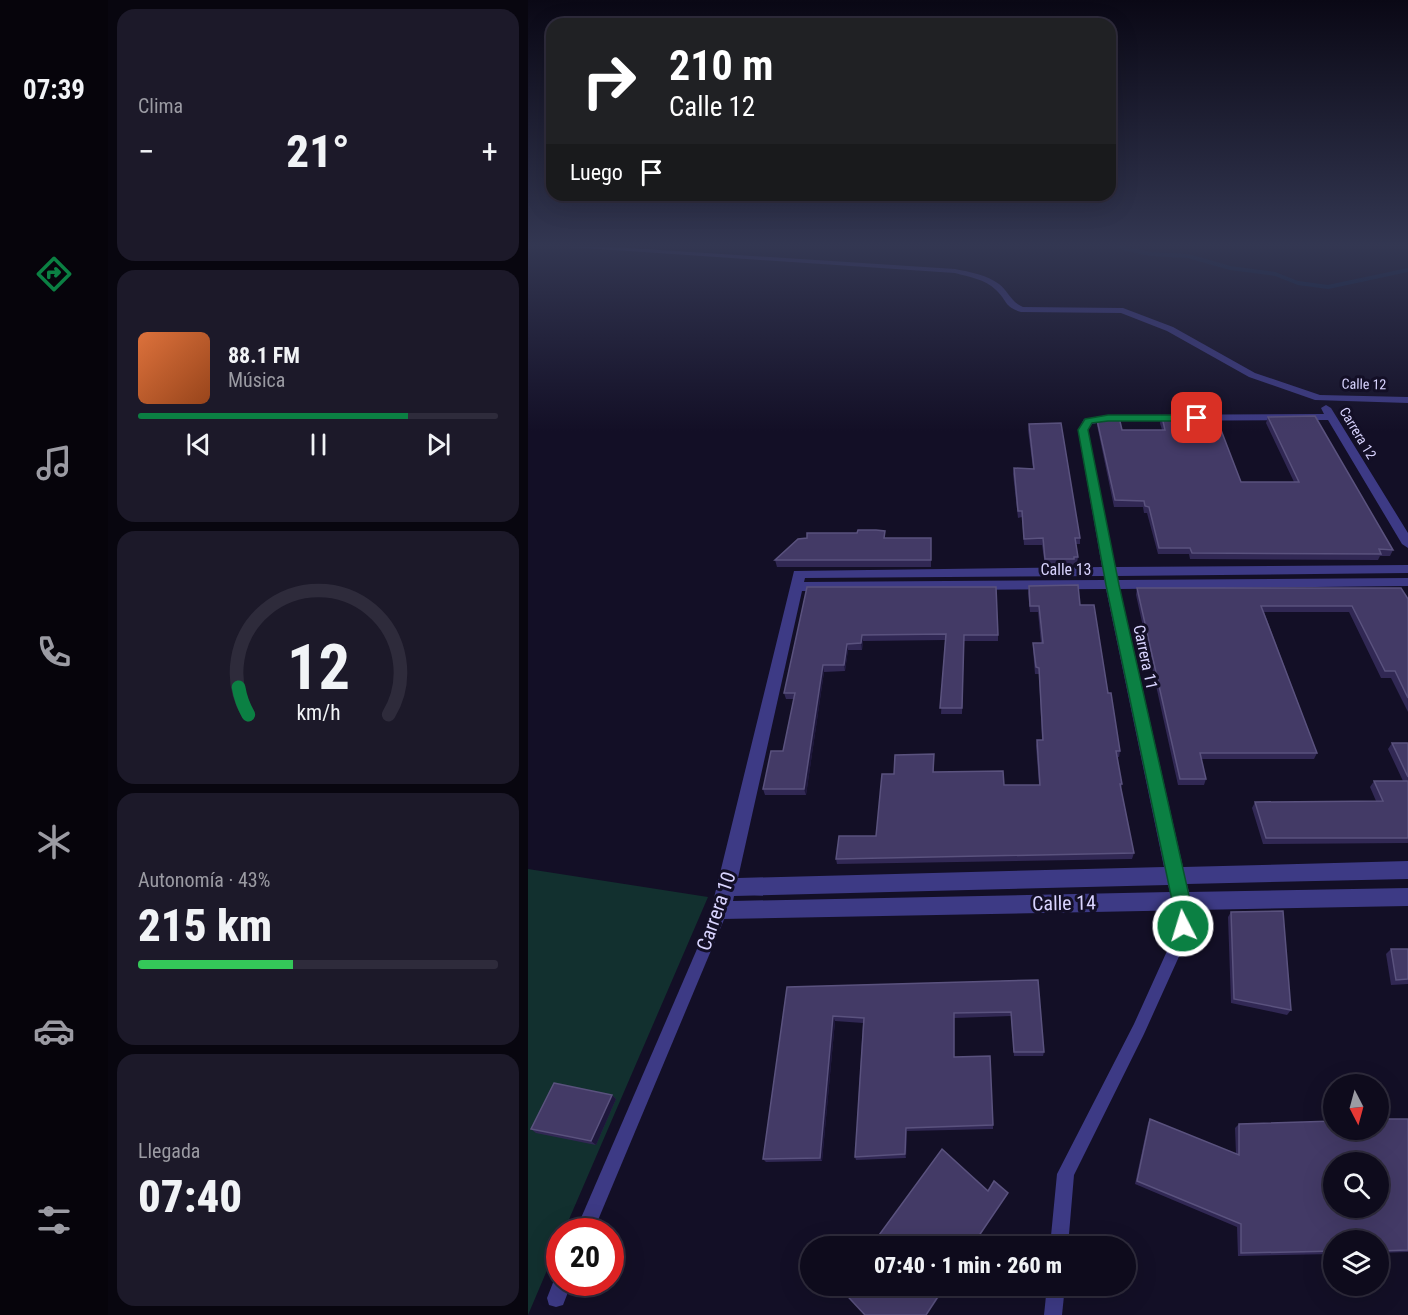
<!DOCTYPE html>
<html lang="es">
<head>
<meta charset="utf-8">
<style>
  body { margin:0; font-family:"Roboto Condensed",sans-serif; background:#1c1929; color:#f1f3f6; height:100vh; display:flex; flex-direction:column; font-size:22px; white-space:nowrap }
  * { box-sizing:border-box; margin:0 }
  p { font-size:20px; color:#9b9ba3 }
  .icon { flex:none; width:33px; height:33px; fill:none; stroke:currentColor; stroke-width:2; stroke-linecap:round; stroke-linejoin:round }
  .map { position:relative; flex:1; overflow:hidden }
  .sheet { display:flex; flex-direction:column; gap:9px; padding:9px; background:#08060f; width:420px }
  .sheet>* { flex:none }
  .guide { position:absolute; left:18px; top:18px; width:570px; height:183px; border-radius:18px; box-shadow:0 6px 24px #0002,0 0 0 2px #2e2b3b; background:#202124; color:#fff; overflow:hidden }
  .needle { width:39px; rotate:174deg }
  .tools { position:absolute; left:795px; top:1074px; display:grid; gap:12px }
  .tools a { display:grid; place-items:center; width:66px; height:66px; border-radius:50%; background:#0e0b1c; box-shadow:0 6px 24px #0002,0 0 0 2px #2e2b3b; font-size:30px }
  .speed { position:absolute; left:18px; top:1218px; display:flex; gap:12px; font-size:30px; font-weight:700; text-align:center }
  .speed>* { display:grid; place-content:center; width:78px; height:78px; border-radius:50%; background:#0e0b1c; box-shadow:0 6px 24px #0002,0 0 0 2px #2e2b3b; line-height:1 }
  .speed .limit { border:9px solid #d22; background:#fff; color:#111 }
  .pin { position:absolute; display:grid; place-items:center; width:51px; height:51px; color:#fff; margin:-26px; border-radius:12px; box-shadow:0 3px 9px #0006 }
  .me { position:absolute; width:66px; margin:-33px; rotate:355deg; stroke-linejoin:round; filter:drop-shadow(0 0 4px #0008) }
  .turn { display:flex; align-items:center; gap:21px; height:126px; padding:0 24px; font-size:27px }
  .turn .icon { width:78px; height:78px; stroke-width:2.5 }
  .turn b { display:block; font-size:42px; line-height:51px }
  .then { display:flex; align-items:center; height:57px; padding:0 24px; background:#0003; gap:12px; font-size:22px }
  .big { font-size:45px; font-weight:800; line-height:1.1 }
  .sheet .tile { flex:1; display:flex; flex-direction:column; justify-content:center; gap:9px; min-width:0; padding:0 21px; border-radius:18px; background:#1c1929 }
  .sheet .dial { align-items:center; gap:0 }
  .dial svg { height:156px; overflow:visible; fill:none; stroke:#2e2b3b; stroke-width:7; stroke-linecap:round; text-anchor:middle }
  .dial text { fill:#f1f3f6; stroke:none }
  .song { display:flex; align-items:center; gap:18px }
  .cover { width:72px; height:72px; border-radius:9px; background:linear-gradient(135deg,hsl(20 70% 55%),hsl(20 70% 35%)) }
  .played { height:6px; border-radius:3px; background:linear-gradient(90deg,#0b8043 75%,#2e2b3b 75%) }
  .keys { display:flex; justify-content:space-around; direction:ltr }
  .heat { display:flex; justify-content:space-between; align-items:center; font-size:33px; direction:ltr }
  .charge { height:9px; border-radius:4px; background:linear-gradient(90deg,#34c759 43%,#2e2b3b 0) }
  .trip { position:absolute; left:272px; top:1236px; width:336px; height:60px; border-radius:30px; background:#0e0b1c; box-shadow:0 6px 24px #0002,0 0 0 2px #2e2b3b; font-weight:800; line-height:60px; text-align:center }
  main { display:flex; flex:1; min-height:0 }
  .tabs { display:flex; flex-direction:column; width:108px; justify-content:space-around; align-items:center; background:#06040b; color:#9b9ba3 }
  .tabs .icon { width:42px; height:42px }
  .tabs .active { color:#0b8043 }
  .tabs b { font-size:27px; color:#f1f3f6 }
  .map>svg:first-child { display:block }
  .green { fill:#12302f }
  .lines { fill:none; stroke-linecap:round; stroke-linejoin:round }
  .stream { stroke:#0a1f44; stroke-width:4 }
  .service { fill:#3d3a85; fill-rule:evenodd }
  .minor { fill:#3d3a85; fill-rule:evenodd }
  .wall { fill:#312854 }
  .shaded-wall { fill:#1d163a }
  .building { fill:#433a66; stroke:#5a527e; stroke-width:1.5; fill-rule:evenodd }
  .route { fill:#0b8043; stroke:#07532c; stroke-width:1.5 }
  .labels { text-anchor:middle; stroke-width:6; stroke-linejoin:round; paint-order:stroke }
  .far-street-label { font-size:14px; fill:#d9d4ff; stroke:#130f26 }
  .street-label { font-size:16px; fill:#d9d4ff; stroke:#130f26 }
  .near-street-label { font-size:20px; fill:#d9d4ff; stroke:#130f26 }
</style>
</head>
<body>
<main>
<nav class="tabs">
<b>07:39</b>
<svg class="icon active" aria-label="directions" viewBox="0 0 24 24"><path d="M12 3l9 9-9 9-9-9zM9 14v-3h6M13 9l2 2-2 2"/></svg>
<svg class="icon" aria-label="music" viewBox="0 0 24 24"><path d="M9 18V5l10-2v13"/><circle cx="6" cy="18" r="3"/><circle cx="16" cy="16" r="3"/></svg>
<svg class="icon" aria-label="phone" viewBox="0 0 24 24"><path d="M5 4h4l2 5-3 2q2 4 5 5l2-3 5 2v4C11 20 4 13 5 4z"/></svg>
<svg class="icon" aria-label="climate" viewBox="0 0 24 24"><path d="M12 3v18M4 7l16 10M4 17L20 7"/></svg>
<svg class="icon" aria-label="car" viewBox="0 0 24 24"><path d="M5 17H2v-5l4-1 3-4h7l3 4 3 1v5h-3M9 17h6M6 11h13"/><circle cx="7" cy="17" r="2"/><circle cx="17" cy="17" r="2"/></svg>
<svg class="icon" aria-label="filters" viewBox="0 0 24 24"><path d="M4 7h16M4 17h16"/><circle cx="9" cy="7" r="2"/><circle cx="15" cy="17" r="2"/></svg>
</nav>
<section class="sheet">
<div class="tile"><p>Clima</p>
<div class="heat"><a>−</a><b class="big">21°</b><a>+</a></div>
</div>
<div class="tile">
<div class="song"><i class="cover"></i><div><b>88.1 FM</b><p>Música</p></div></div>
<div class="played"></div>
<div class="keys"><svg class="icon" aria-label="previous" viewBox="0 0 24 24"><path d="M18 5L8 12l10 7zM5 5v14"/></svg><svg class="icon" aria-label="pause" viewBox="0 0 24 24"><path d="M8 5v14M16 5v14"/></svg><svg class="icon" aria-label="next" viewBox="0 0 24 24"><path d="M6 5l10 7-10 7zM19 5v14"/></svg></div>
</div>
<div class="tile dial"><svg viewBox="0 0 100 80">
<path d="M14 69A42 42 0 1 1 86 69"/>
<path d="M14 69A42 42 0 0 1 9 55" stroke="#0b8043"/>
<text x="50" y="56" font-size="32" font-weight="700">12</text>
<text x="50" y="72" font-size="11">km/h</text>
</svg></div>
<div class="tile"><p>Autonomía · 43%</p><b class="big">215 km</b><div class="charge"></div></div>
<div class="tile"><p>Llegada</p><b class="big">07:40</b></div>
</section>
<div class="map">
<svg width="880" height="1315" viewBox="0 0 880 1315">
  <rect width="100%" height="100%" fill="#130f26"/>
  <path class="green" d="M0,869L180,897L36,1231L32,1232L31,1242L0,1315Z"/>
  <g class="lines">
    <path class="stream" d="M591,247L622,254L660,256L702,268L747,274L770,283L800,287L880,270"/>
    <g class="service">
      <path d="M653,895L658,897C664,910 662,927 658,941L616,1034L546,1175L540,1246H522L529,1174L606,1024L644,940L648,926L646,901L648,897Z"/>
      <path d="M193,904L198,905L200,910L65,1232H47L188,905Z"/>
      <path d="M32,1274V1282H44L35,1305L28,1307L21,1305L19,1298L28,1275Z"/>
      <path d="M519,1286H537L534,1315H516Z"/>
    </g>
    <g class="minor">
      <path d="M41,247H85L427,269C442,272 459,275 471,284C481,292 483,302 495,307L595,308L645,327L727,373L792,395L880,397V403L787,400L721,377L639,331L593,313L493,312C476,307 479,300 468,290C457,279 441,277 427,273Z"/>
      <path d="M798,405L803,408L880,533V548L874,544L800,420L580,421L564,424L560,430L587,567L880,565V573L589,576L590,580L880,578V586L592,589L655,867L880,861V879L659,884L661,892L880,888V906L193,919L186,916L183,910L266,571L574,567L550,430L556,419L580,415L796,414L793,408ZM576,576V580L276,582L277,578ZM578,589L636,867L210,878L274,591ZM640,885L642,892L205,901L206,896Z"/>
    </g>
  </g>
  <g class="wall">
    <path d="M634,417L713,482H766L738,423L740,417L865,550L862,556H852L850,560L662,559L661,554H630L619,513H616L615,507H586L569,425V420L594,430H634L632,423Z"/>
    <path d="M501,424L552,538V544H548L550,557L549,563H546L545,565L517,566L514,545H496L494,517L490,518L485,474L486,468L505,469L500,430Z"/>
    <path d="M358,538L403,544V567H249L247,560Z"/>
    <path d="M501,586L552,605L580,693L592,751L591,757H589L594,784L593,788L606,853L604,859L309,864L308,859L348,836L366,774L406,761V772L476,785H511L508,746L509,740H514L511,674H507L505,650V643H513L510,612H502L500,593Z"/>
    <path d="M279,587L470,635V641H436L434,714H413L417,640L335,641L334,650H320L317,671L296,672L278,795H237L235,789L255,751L266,699H258L256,693Z"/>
    <path d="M609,588L880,599V712L863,678H853L821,612H736L789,753L786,759H673L678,779L676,785H650L608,595Z"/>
    <path d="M864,743H880V843L735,844L724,808L727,802L848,801L842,787L846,781H875L860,749Z"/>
    <path d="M703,912L763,1010L759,1015L703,1003L700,917Z"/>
    <path d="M863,949H880V984L863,985L858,954Z"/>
    <path d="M510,980L516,1052L515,1056H486L483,1016L426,1018V1057L465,1125V1129L379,1131L378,1158L328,1160L327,1157L335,1023L307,1021L294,1161L238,1162L235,1159L259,987Z"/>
    <path d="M84,1095L88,1099L68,1145L8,1133L3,1129Z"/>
    <path d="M622,1119L708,1154L707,1128L711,1124L880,1119V1252L850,1253V1240H806V1254L710,1256L709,1227L607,1184L620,1123Z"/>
  </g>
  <g class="shaded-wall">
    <path d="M334,635L335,641L334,650L333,643Z"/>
    <path d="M319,644L320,650L317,671L316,665Z"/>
    <path d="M295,665L296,672L278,795L276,789Z"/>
    <path d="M305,1016L307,1021L294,1161L292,1158Z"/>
    <path d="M84,1095L88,1099L68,1145L63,1141Z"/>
    <path d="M378,1128L379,1131L378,1158L377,1154Z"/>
    <path d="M480,1193L479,1196L445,1246H444Z"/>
    <path d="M417,1286H419L399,1315H398Z"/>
  </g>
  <g class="building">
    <path d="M787,416L865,550L851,549L853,554L664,553L662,548H631L621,507L617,506L616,501L587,500L569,420L591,417L594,430H637L634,417H688L713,482H771L740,417Z"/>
    <path d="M533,423L552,538H547L550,557H546V559H517L515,538L496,539L494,511H490L486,468L506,469L501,424Z"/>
    <path d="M330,530H348L357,531L356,538H403V560H247L270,539L279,538V533H329Z"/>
    <path d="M550,585L552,605H566L580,693H583L592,751H588L594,784H592L606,853L308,859L311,836H348L354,774H366L367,755L406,754L405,772L475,771L476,785H512L509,740H515L511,668L508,667L505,643H515L511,606H502L501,586Z"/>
    <path d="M279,587H468L470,635H436L434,708H412L418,634L334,635L333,643L319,644L316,665H295L276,789H235L243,751H255L267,693H256Z"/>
    <path d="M609,588H873L880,599V698L867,671H857L824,606H733L789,753H672L678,779H652Z"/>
    <path d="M864,743H880V777Z"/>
    <path d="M846,781H880V838H738L727,802L855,801Z"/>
    <path d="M755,911L763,1010L706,999L703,912Z"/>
    <path d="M863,949H880V979L868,980Z"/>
    <path d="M510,980L516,1052H486L483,1012L426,1013V1057L462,1056L465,1125L378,1128L377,1154L327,1157L336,1018L305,1016L292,1158L235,1159L259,987Z"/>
    <path d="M26,1083L84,1095L63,1141L3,1129Z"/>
    <path d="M622,1119L711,1155V1124L806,1121V1130H850V1119H880V1250L850,1251V1240H806V1251L713,1253V1224L609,1181ZM806,1162H850V1208H806Z"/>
    <path d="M414,1149L460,1191L466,1181L480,1193L444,1246H343Z"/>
    <path d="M320,1241L326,1246H316Z"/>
    <path d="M310,1286H417L398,1315H337Z"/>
  </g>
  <linearGradient id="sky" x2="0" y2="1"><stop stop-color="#0a0815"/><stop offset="0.57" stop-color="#333752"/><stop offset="1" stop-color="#333752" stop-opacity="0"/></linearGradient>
  <rect width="880" height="431" fill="url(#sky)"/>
  <path class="route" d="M580,415H669L674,418L669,421H580L564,423L560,430L591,585L662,900L664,926L661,932L655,934L648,932L646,926L644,900L578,585L550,430L557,419Z"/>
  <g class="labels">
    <g class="far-street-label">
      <text transform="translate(836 384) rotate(1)" y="5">Calle 12</text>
      <text transform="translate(830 433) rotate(59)" y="5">Carrera 12</text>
    </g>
    <g class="street-label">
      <text x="538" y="575">Calle 13</text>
      <text transform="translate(618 657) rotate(78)" y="6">Carrera 11</text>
    </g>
    <g class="near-street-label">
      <text transform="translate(536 903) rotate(-1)" y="7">Calle 14</text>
      <text transform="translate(188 911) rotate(-71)" y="7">Carrera 10</text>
    </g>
  </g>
</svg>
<div class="tools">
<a><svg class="needle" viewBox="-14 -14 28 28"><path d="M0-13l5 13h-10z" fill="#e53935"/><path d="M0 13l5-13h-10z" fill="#9b9ba3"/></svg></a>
<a><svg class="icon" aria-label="search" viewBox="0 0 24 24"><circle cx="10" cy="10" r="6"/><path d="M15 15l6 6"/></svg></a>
<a><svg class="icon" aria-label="layers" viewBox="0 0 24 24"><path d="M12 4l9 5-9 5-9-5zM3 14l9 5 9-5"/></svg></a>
</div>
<div class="speed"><div class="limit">20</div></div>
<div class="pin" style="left:669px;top:418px;background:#d93025"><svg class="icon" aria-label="arrive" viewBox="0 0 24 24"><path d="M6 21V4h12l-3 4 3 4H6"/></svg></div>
<svg class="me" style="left:655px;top:926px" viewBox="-20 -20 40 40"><circle r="17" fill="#0b8043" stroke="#fff" stroke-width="3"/><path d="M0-11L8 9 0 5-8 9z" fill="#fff"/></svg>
<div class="trip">07:40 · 1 min · 260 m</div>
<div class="guide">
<div class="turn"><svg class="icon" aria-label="right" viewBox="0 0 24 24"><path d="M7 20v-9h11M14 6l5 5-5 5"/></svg><div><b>210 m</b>Calle 12</div></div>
<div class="then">Luego<svg class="icon" aria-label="arrive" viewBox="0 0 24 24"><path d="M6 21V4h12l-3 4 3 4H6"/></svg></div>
</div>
</div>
</main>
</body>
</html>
